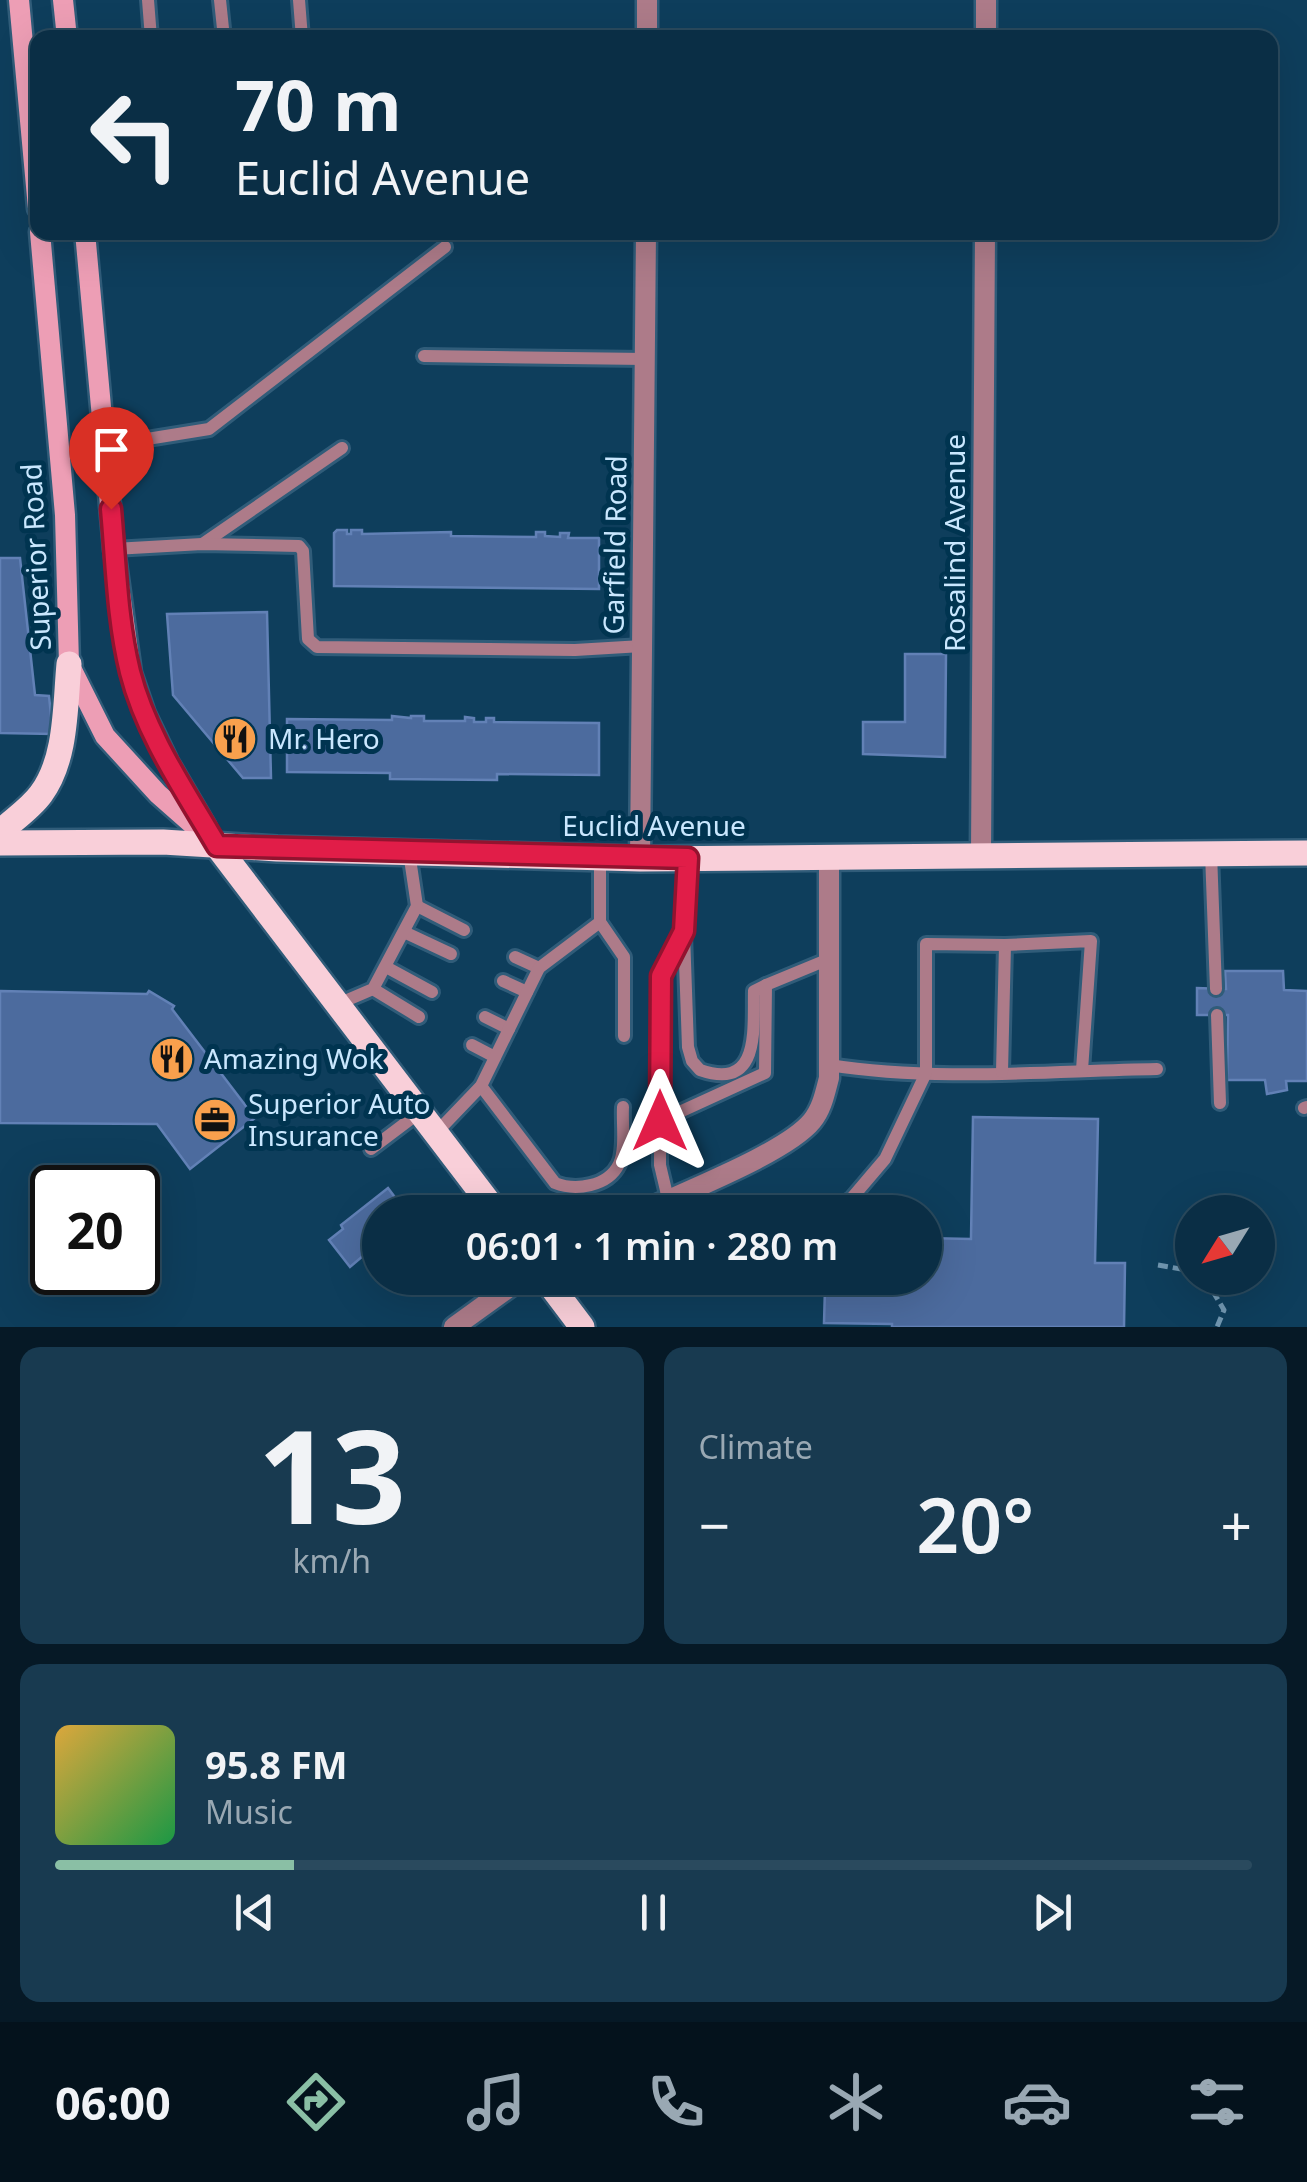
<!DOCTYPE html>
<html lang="en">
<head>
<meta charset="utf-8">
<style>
  body { margin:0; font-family:"Noto Sans",sans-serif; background:#183a50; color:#f1f3f6; height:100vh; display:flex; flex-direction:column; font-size:38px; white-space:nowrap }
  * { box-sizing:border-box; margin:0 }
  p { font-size:32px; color:#99a8b3 }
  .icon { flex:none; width:55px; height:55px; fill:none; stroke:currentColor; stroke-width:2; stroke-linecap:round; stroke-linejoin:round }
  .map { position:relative; height:1327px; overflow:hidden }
  .side { display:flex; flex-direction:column; gap:20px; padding:20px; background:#061926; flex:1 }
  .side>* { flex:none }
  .guide { position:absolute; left:30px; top:30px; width:1248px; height:210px; border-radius:20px; box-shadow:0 10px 40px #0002,0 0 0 2px #2a4a5e; background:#0a2e45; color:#f1f3f6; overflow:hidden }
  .needle { width:65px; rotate:233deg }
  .controls { position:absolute; left:1175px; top:1195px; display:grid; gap:20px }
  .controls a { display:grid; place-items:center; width:100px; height:100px; border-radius:50%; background:#0a2e45; box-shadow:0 10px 40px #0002,0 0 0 2px #2a4a5e; font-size:50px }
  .speed { position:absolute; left:30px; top:1165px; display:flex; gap:20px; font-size:50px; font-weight:700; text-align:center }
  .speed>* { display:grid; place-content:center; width:130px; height:130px; border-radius:50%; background:#0a2e45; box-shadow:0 10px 40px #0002,0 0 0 2px #2a4a5e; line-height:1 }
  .speed .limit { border:5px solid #111; border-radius:15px; background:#fff; color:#111 }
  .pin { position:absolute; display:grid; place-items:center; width:85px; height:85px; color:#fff; margin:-102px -42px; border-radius:50% 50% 50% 0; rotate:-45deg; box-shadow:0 0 10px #0007 }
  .pin .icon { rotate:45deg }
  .me { position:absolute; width:110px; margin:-55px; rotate:0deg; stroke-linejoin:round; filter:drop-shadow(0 0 8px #0008) }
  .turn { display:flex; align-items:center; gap:35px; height:210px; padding:0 40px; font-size:45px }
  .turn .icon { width:130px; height:130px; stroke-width:2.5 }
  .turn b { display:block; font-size:70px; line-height:85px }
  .big { font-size:75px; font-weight:600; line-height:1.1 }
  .side .widget { flex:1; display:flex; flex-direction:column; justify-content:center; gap:15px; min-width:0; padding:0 35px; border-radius:20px; background:#183a50 }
  .side .dial { align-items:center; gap:0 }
  .dial b { font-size:130px; line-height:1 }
  .song { display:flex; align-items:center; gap:30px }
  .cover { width:120px; height:120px; border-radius:15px; background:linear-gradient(135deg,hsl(40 70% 55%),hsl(140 70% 35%)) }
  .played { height:10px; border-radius:5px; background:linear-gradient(90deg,#8abfa5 20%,#2a4a5e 20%) }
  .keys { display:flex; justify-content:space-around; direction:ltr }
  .heat { display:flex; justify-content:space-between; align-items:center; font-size:55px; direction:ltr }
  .side .tiles { flex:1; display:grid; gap:20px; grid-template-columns:1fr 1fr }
  .widget:last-child { grid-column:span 2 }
  .trip { position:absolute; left:362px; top:1195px; width:580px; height:100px; border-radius:50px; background:#0a2e45; box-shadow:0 10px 40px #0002,0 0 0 2px #2a4a5e; font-weight:600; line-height:100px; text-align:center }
  .menu { display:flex; height:160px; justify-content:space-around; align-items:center; background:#04121c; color:#99a8b3 }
  .menu .icon { width:70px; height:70px }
  .menu .on { color:#8abfa5 }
  .menu b { font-size:45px; color:#f1f3f6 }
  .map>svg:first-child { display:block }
  .building { fill:#4c6b9e; stroke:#6281b6; stroke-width:2.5 }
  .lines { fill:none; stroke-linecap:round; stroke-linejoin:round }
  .service-casing { stroke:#305c79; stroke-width:18 }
  .minor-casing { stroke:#305c79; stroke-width:25 }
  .secondary-casing { stroke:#305c79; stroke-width:25 }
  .primary-casing { stroke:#305c79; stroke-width:30 }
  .path { stroke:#7197b1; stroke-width:5; stroke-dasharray:10 5; stroke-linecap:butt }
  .service { stroke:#ad7b89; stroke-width:12 }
  .minor { stroke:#ad7b89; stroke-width:20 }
  .secondary { stroke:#ed9eb5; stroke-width:20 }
  .primary { stroke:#f9cfd9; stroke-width:25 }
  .route-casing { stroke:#92132f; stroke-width:25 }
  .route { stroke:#e11d48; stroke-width:18 }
  .labels { text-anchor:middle; stroke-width:10; stroke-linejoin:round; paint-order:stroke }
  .street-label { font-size:28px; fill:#c9e7fe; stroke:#003450 }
  .poi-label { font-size:28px; fill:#c9e7fe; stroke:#003450; text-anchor:start }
</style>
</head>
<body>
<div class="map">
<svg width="1307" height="1327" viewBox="0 0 1307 1327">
  <rect width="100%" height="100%" fill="#0e3e5c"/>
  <g class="building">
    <path d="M337,530H347V534H351V530H362V534L451,532V536L536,537V532H545V536L560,537V533H569L568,538H599V589L334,586V533Z"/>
    <path d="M0,558H20L35,695L49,696L53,734L0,733Z"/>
    <path d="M267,612L271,778H243L173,695L167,614Z"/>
    <path d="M905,654H946L945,757L863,754V722H905Z"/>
    <path d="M392,716L411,718V716H424V721H465V717L474,718V722H486V718H494V722L599,723V775L497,774V780L390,779V773L287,772V719L392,720Z"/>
    <path d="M1225,971H1283L1284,990L1307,991V1081H1286L1287,1090L1267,1094L1265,1080H1227L1228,1015H1197V988L1226,989Z"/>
    <path d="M0,991L147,994L149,991L174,1006L172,1009L255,1118L190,1169L157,1124L0,1123Z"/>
    <path d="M973,1117L1098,1119L1095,1263H1125L1124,1327H892V1324L824,1323L825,1288H839V1278H925V1238L971,1239Z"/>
    <path d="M388,1188L406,1212H380V1257L372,1264L364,1255L350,1267L329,1240L343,1229L341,1225Z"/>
  </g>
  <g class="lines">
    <g class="service-casing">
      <g id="service">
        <path d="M148,0L151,38"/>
        <path d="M220,0L224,38"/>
        <path d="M299,0L302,38"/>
        <path d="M424,356L645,359"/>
        <path d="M104,446L209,429L445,247"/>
        <path d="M204,543L342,448"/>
        <path d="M114,549L202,544L299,546L303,551L308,639L317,647L575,650L642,646"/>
        <path d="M1211,853L1216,989"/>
        <path d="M417,906L464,930"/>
        <path d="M600,922L624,957V1036"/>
        <path d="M404,932L451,954"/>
        <path d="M684,934L688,1047L692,1061L700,1070C761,1091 753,1029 754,991L766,985"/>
        <path d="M515,957L539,968"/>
        <path d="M386,967L432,992"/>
        <path d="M503,981L527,992"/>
        <path d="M373,989L419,1017"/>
        <path d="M338,1004L373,989L417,906L409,852"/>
        <path d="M1217,1015L1220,1103"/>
        <path d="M485,1017L509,1029"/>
        <path d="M472,1045L495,1057"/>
        <path d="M829,1065C936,1082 1048,1071 1157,1069"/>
        <path d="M1002,1072L1005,945"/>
        <path d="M481,1086L555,1183C575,1191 608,1187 619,1164C626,1150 622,1123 623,1107"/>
        <path d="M1304,1108L1307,1107"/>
        <path d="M660,1121L765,1073L766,985L829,959"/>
        <path d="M436,1133L481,1086L539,968L600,922V857"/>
        <path d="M371,1149L420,1112"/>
        <path d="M679,1212L668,1199L660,1165L661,976L684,931L688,858"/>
        <path d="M829,1212L851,1199L885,1159L926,1073V944L1005,945L1091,941L1082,1070"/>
      </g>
    </g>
    <g class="minor-casing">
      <g id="minor">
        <path d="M647,38V0"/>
        <path d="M986,38V0"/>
        <path d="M981,853L985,232"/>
        <path d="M640,859L646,232"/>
        <path d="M642,1212C683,1192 786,1153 812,1121C822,1109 825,1093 829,1078V856"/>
        <path d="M454,1327L522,1278"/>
      </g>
    </g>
    <g class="secondary-casing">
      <g id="secondary">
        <path d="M19,0L38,208"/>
        <path d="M63,0L67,38"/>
        <path d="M40,232L65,515L69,664L105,736L158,794L217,846"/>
        <path d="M85,232L114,549L131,673L145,714L168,762L206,827"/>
      </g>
    </g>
    <g class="primary-casing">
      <g id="primary">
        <path d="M0,832C13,820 30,809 41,794C67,759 65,706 69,664"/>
        <path d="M0,843L163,842L277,849L640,859L1307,853"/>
        <path d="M217,846L496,1212"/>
        <path d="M545,1278L582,1327"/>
      </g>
    </g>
    <g class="path">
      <path d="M1158,1265L1192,1271"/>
      <path d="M1205,1278L1224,1310L1217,1327"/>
    </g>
    <use href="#service" class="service"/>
    <use href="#minor" class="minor"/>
    <use href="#secondary" class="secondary"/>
    <use href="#primary" class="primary"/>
  </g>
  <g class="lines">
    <g class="route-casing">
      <path id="route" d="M111,509C116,563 117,619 130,672C146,735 185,791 217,846L688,858L684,931L661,976L660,1121"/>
    </g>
    <use href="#route" class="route"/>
  </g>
  <defs>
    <g id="restaurant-disc" transform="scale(2.25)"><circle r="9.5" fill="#f9a04d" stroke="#003450"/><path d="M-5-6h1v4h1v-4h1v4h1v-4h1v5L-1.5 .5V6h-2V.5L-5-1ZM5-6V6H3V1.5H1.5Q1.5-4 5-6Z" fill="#111"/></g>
    <g id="office-disc" transform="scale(2.25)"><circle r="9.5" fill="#f9a04d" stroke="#003450"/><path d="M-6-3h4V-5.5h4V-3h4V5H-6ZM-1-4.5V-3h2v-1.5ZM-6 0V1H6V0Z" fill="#111"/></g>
  </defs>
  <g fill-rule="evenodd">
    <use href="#restaurant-disc" x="235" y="739"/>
    <use href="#restaurant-disc" x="172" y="1059"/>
    <use href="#office-disc" x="215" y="1120"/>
  </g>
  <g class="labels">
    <g class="street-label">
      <text transform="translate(955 543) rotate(-90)" y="10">Rosalind Avenue</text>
      <text transform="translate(615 545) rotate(-89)" y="10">Garfield Road</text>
      <text transform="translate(36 557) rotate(-93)" y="10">Superior Road</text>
      <text x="654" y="836">Euclid Avenue</text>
    </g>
    <g class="poi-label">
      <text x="268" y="749">Mr. Hero</text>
      <text x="204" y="1069">Amazing Wok</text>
      <text x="248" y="1114">Superior Auto<tspan x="248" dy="32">Insurance</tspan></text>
    </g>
  </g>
</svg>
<div class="controls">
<a><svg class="needle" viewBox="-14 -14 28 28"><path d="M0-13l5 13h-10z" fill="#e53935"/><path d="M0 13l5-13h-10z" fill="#99a8b3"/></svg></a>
</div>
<div class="speed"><div class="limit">20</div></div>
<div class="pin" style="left:111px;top:509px;background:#d93025"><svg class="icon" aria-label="arrive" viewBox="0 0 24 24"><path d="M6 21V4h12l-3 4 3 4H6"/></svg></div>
<svg class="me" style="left:660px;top:1121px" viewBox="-20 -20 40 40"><path d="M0-17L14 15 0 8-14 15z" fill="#e11d48" stroke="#fff" stroke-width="4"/></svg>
<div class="trip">06:01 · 1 min · 280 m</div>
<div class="guide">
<div class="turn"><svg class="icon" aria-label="left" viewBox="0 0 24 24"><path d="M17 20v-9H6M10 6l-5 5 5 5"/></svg><div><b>70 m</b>Euclid Avenue</div></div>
</div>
</div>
<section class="side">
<div class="tiles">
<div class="widget dial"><b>13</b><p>km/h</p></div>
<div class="widget"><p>Climate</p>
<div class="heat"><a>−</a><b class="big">20°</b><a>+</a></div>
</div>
<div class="widget">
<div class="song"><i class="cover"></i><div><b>95.8 FM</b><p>Music</p></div></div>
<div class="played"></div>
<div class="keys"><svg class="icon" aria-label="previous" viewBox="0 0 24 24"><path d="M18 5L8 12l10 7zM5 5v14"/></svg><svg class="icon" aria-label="pause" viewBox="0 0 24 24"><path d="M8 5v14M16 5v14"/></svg><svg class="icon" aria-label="next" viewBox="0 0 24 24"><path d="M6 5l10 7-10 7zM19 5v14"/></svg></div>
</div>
</div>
</section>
<nav class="menu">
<b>06:00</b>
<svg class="icon on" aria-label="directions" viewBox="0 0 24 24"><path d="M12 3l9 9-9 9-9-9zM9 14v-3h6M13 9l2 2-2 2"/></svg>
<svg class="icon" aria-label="music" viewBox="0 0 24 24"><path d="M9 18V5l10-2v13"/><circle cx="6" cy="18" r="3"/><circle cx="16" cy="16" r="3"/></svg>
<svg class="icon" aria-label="phone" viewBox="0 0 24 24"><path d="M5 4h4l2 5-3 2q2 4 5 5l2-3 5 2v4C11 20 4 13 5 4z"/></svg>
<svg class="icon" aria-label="climate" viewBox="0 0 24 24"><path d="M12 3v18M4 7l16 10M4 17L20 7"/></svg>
<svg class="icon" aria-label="car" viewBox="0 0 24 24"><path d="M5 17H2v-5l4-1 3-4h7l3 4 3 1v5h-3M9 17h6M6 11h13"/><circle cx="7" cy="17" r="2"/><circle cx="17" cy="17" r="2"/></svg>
<svg class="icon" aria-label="filters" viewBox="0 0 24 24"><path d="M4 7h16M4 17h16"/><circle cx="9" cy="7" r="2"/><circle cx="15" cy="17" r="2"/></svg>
</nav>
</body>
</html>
